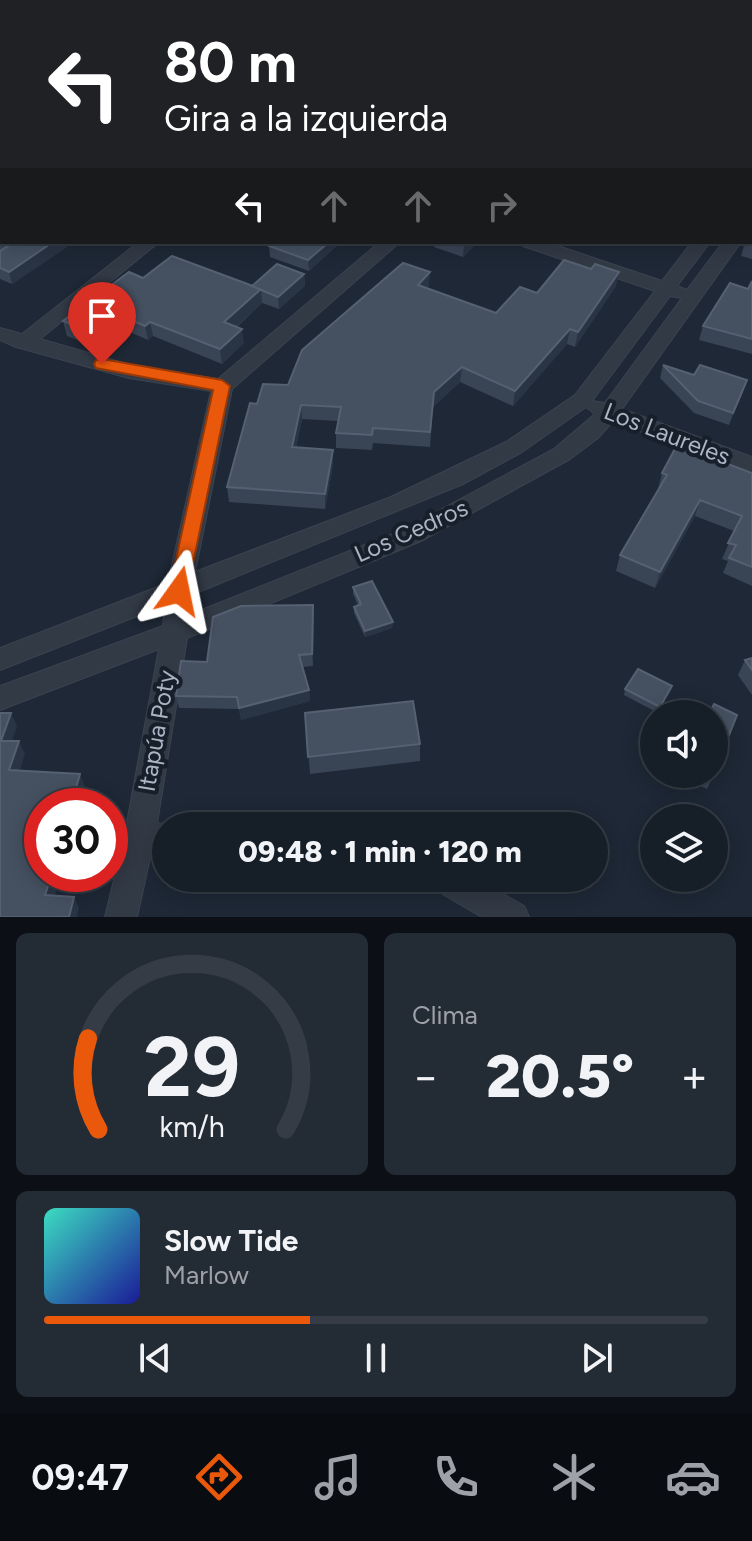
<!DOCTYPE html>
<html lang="es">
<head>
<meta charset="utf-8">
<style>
  body { margin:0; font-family:Figtree,sans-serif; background:#232b34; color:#f1f3f6; height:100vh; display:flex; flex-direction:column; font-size:30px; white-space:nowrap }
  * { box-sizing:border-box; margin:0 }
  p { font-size:26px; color:#9ea2a8 }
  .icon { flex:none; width:44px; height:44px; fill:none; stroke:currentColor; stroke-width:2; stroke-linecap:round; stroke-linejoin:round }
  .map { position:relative; height:917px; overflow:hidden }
  .panel { display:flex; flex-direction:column; gap:16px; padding:16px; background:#0c1016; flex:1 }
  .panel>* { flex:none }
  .guide { position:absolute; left:0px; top:0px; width:752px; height:244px; box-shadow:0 4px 20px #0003,0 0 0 2px #353c45; background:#202124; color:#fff; overflow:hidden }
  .tools { position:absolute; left:640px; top:700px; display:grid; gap:16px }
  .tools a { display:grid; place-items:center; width:88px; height:88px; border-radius:50%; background:#161e28; box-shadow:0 4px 20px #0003,0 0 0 2px #353c45; font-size:40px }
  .speed { position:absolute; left:24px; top:788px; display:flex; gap:16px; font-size:40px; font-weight:700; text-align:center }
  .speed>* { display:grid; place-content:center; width:104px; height:104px; border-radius:50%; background:#161e28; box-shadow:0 4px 20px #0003,0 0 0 2px #353c45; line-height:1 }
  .speed .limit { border:12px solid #d22; background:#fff; color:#111 }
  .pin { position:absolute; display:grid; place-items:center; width:68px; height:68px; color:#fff; margin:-82px -34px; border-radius:50% 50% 50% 0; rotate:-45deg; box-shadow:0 0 8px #0007 }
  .pin .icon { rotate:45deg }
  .me { position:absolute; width:88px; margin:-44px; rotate:12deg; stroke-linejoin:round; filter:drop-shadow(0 0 6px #0008) }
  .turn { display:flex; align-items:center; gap:28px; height:168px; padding:0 32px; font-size:36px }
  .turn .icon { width:104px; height:104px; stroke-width:2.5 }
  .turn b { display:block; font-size:56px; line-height:68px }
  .lanes { display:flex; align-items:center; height:76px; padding:0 32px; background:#0003; justify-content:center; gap:40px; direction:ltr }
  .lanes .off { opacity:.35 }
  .big { font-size:60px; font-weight:800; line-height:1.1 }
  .panel .card { flex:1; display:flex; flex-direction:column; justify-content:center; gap:12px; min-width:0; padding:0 28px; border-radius:12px; background:#232b34 }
  .panel .dial { align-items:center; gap:0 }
  .dial svg { height:208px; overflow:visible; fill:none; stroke:#353c45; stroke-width:7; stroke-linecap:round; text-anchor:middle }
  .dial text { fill:#f1f3f6; stroke:none }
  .song { display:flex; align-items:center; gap:24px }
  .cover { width:96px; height:96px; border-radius:12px; background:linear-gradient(135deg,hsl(170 70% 55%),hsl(240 70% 35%)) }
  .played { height:8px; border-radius:4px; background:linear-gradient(90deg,#ea580c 40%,#353c45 40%) }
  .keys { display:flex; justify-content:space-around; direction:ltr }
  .heat { display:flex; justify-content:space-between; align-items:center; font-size:44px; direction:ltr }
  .panel .tiles { flex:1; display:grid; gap:16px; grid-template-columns:1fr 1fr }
  .card:last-child { grid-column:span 2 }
  .trip { position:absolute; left:152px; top:812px; width:456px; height:80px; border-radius:40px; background:#161e28; box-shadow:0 4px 20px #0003,0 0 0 2px #353c45; font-weight:800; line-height:80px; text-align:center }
  .menu { display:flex; height:128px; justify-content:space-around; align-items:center; background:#090c10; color:#9ea2a8 }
  .menu .icon { width:56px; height:56px }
  .menu .active { color:#ea580c }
  .menu b { font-size:36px; color:#f1f3f6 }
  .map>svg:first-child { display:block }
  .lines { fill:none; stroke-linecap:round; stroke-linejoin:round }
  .minor-casing { stroke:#3b4350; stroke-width:2 }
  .tertiary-casing { stroke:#3b4350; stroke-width:2 }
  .minor { fill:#323a46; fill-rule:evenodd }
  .tertiary { fill:#323a46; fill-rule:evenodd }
  .wall { fill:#394455 }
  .shaded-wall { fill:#293444 }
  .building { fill:#455161; stroke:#556071; stroke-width:2 }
  .route { fill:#ea580c; stroke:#983908; stroke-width:2 }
  .labels { text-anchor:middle; stroke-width:8; stroke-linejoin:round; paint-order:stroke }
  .street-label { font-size:24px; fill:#abb5c4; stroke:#171f2a }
</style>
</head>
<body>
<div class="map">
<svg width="752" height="917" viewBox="0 0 752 917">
  <rect width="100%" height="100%" fill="#1e2836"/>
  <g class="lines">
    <g class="minor-casing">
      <g id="minor">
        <path d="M450,0H464L449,2Z"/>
        <path d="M661,0H674L660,2Z"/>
        <rect x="750" y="116" width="2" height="9"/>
        <path d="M752,166V178L750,179V167Z"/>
        <path d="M0,170L2,171V181L0,180Z"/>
        <path d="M750,208H752L750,221Z"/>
        <path d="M139,242H159L40,339L130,365L218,379L380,242H400L232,389L195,572L391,497L506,442L575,395L655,291L523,246L520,242H546L662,281L692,242H710L677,286L687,290L723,242H741L622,409L752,457V474L613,421L598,438L570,459L421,541L187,638L157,823L175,826H166V852L151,853L137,917H105L124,839L159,649L0,710V686L163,626L165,605L0,670V648L168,583L211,391L129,378L16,347L0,340V328L22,334ZM670,296L682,298L605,403L592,401ZM586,407L595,414L554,449L405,529L189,615L191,595L463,484L522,452Z"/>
        <path d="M429,878H475L524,906L529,917H482L434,889Z"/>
      </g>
    </g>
    <g class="tertiary-casing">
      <rect id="tertiary" x="0" y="38" width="2" height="10"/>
    </g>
    <use href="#minor" class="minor"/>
    <use href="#tertiary" class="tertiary"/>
  </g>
  <g class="wall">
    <path d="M0,202L2,242H74L12,284L0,279Z"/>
    <path d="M752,233V259L741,256L745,242Z"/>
    <path d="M341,242L309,271L270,257L269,246Z"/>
    <path d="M434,242H478L463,257L434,247Z"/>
    <path d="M304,274L305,286L279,309L262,303L237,327L244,343L222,364L153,336L148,340L125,330L112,342L103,338L93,346L67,336L63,321L143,278L252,285Z"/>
    <path d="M752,281V354L699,340L703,326L748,289Z"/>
    <path d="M616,286L575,347L567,344L513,406L460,382L433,407L430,447L373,443L372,450L336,448V433L338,421L302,419L296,448L333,465L325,509L229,502L227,487L257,404L288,385L429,287L428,288L496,313L537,293Z"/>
    <path d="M663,365L743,392L729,425L694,413L660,378Z"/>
    <path d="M662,473H752V586L723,573L728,561L722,559L734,531L695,516L655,588L616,571L620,555L659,489H658Z"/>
    <path d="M353,587L393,622L392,628L365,637L354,613V607L358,605L353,594Z"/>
    <path d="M314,618L313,666L302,667L309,690L310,701L241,720L239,709L179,708L176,696L207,662Z"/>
    <path d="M752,658V695L738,675L745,660Z"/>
    <path d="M672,686L658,713L624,695L625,689Z"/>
    <path d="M305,713L420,744V761L310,774Z"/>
    <path d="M684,774H714L707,789L683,778Z"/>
  </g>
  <g class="shaded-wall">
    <path d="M53,242H74L12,284L9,272Z"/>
    <path d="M329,242H341L309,271L308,260Z"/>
    <path d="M466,242H478L463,257L464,244Z"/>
    <path d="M430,272L429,287L417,299L418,285Z"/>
    <path d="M619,272L616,286L575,347L578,332Z"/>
    <path d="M304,274L305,286L279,309L278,297Z"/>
    <path d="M261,289L262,303L226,336L224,322Z"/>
    <path d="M122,316L125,330L112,342L109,327Z"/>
    <path d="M150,322L153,336L148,340L145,326Z"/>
    <path d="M99,324L103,338L93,346L90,331Z"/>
    <path d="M242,329L244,343L222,364L220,349Z"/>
    <path d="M570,329L567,344L513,406L515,391Z"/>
    <path d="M462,367L460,382L433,407L430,447L434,392Z"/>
    <path d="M747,380L743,392L729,425L733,413Z"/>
    <path d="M301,405L302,419L293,462L292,447Z"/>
    <path d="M333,450V465L325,509V494Z"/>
    <path d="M700,500L695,516L655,588L660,572Z"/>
    <path d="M313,605L314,618L313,666L312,654Z"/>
    <path d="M393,622L392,628L365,637V631Z"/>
    <path d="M309,690L310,701L241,720L239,708Z"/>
    <path d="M11,713L17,726L8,753L1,741Z"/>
    <path d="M19,741L25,754L16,783L9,770Z"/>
    <path d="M80,774L85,786L80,806H71Z"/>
    <path d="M52,874H61L52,906L45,895Z"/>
    <path d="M74,897L79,908L77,917H69Z"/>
  </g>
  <g class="building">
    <path d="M348,0H411L409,2H347Z"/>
    <path d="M483,0H638L636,2H481Z"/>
    <path d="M2,132V150H0V133Z"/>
    <path d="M2,200V242H53L9,272L0,268V251L8,246L0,242V202Z"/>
    <path d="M752,233V244L745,242H750V236Z"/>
    <path d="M274,242H329L308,260L269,246Z"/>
    <path d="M172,256L261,289L224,322L242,329L220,349L150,322L145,326L122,316L109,327L99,324L90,331L63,321L129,272L143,278Z"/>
    <path d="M564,260L591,269L595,264L619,272L578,332L570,329L515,391L462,367L434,392L430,432L373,428L372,435L336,433L341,407L301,405L292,447L333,450L325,494L227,487L250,403L257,404L263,384L288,385L302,350L403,263L430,272L418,285L496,313L520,287L537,293Z"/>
    <path d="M277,264L304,274L278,297L252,286Z"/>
    <path d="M752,281V339L703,326L730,283L748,289Z"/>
    <path d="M663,365L694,375L700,365L747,380L733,413L698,401Z"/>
    <path d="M677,445L752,473V567L729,558L736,545L728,543L742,516L700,500L660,572L620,555L667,475L662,473Z"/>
    <path d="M372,581L393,622L365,631L354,607L361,604L353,587Z"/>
    <path d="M313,605L312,654L299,655L309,690L239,708L237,697L176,696L181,661L207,662L213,617L241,606Z"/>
    <path d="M752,658V670L745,660Z"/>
    <path d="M638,669L672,686L660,707L625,689Z"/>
    <path d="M413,701L420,744L308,757L305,713Z"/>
    <path d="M714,704L737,715L714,773V714H709Z"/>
    <path d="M0,713H11L1,741H19L9,770L80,774L71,806H42V874H52L45,895L74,897L69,917H0Z"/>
    <path d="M703,774H714L712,778Z"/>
  </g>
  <path class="route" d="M102,359L222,380L230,386L186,597L179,599L172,597L169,591L213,390L96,368L94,364L96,360Z"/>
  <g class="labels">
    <g class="street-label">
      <text transform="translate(667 434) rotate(21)" y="8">Los Laureles</text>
      <text transform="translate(411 531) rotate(-24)" y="8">Los Cedros</text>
      <text transform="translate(157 731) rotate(-80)" y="8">Itapúa Poty</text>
    </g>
  </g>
</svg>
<div class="tools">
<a><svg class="icon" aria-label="sound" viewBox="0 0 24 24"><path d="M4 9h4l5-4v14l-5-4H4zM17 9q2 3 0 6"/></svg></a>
<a><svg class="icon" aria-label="layers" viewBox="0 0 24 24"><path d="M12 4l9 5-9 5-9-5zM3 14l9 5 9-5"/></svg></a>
</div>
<div class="speed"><div class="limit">30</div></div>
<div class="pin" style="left:102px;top:364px;background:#d93025"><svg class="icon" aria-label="arrive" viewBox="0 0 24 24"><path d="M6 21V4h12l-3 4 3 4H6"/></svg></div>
<svg class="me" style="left:179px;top:591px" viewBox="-20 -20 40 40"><path d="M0-17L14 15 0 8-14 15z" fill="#ea580c" stroke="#fff" stroke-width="4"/></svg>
<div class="trip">09:48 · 1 min · 120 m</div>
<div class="guide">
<div class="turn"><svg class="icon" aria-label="left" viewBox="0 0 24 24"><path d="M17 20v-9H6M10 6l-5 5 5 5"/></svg><div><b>80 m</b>Gira a la izquierda</div></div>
<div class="lanes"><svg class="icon" aria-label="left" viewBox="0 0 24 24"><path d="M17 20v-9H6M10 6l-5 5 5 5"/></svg><svg class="icon off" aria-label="ahead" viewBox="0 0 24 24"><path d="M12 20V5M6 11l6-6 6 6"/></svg><svg class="icon off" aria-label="ahead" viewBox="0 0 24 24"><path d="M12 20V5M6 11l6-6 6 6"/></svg><svg class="icon off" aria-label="right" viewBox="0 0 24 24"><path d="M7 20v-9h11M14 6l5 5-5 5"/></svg></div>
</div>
</div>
<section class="panel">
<div class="tiles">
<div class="card dial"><svg viewBox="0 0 100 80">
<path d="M14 69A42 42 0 1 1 86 69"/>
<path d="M14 69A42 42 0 0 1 10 34" stroke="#ea580c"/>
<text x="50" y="56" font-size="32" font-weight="700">29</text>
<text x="50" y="72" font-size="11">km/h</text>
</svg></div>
<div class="card"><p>Clima</p>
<div class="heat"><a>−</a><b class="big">20.5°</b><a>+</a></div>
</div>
<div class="card">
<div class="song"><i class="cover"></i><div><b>Slow Tide</b><p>Marlow</p></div></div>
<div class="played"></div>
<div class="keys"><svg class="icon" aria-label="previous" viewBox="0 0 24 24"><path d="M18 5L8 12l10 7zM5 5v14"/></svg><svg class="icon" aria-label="pause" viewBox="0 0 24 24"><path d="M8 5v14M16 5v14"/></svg><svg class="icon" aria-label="next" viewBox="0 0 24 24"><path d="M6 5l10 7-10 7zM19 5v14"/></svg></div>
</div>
</div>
</section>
<nav class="menu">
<b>09:47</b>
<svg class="icon active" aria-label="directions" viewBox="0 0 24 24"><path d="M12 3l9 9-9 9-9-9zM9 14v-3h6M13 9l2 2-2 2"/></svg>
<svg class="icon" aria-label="music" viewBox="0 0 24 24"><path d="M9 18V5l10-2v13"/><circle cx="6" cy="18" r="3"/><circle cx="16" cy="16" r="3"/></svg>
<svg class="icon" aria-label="phone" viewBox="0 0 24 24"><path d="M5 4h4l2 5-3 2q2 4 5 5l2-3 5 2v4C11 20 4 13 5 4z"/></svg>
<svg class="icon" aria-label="climate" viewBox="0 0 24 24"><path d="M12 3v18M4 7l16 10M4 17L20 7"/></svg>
<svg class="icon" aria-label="car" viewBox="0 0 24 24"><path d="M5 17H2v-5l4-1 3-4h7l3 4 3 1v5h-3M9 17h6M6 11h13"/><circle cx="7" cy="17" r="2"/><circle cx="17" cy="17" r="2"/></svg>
</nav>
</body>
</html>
